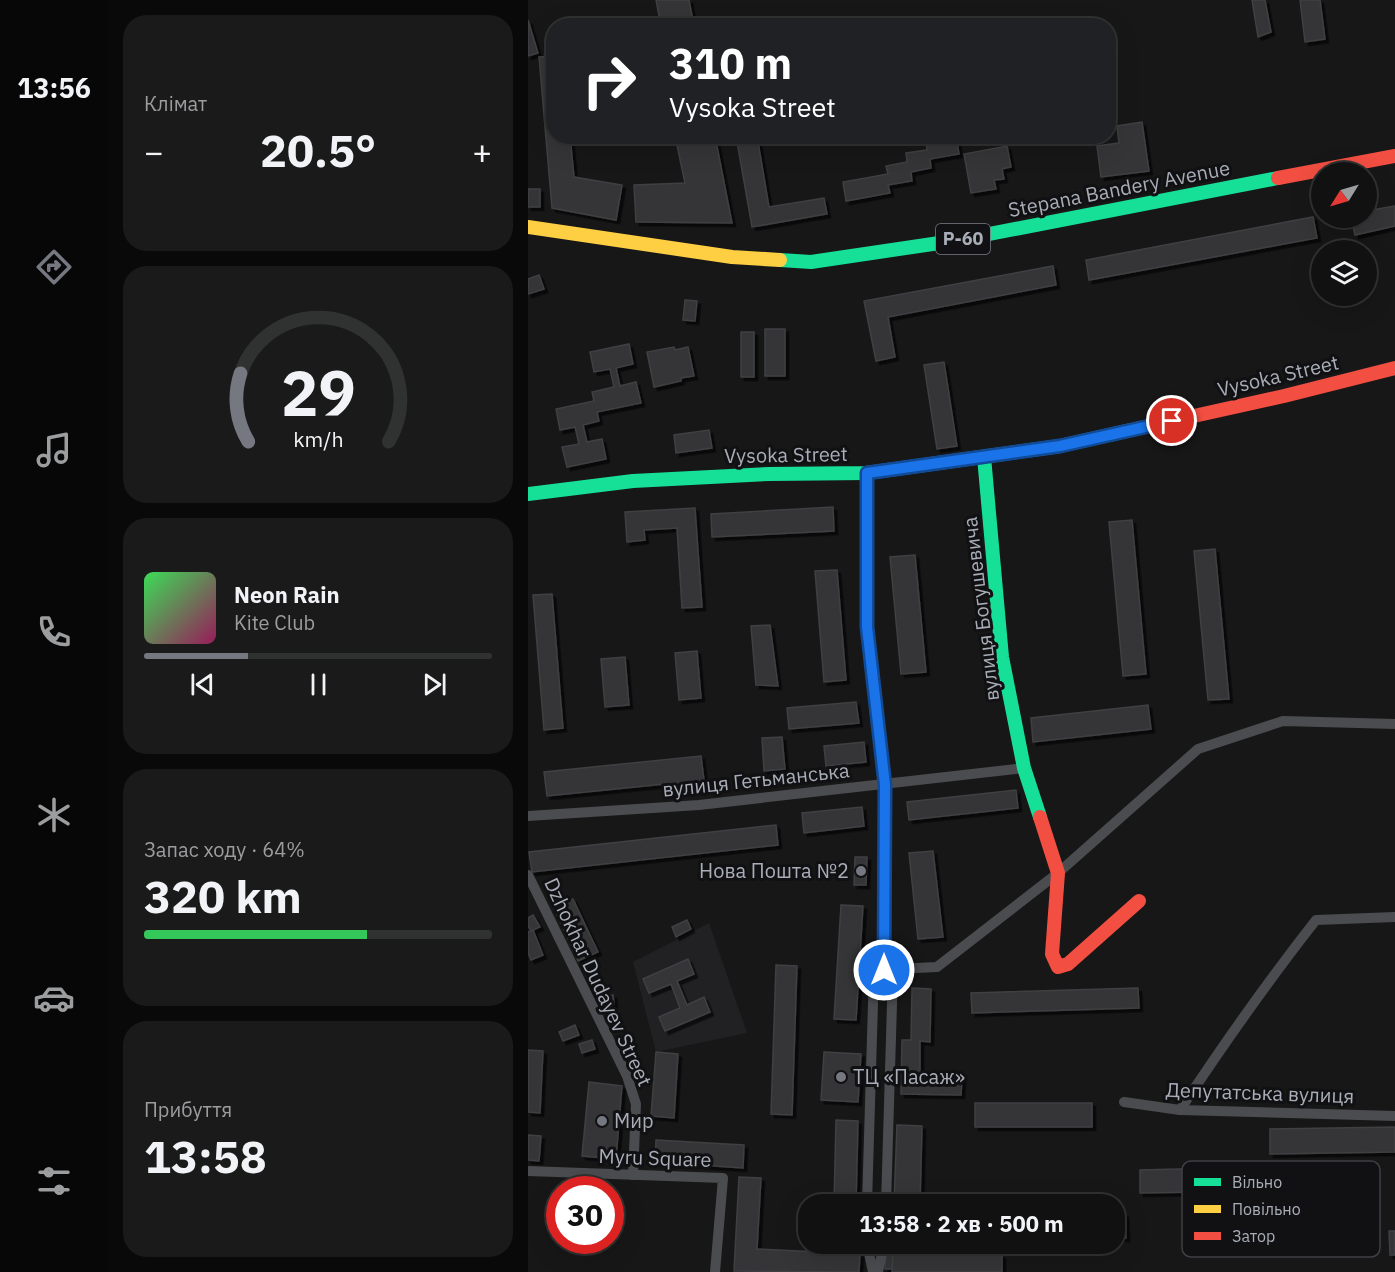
<!DOCTYPE html>
<html lang="uk">
<head>
<meta charset="utf-8">
<style>
  body { margin:0; font-family:"IBM Plex Sans",sans-serif; background:#1a1a1a; color:#f1f3f6; height:100vh; display:flex; flex-direction:column; font-size:22px; white-space:nowrap }
  * { box-sizing:border-box; margin:0 }
  p { font-size:20px; color:#9c9d9f }
  .icon { flex:none; width:33px; height:33px; fill:none; stroke:currentColor; stroke-width:2; stroke-linecap:round; stroke-linejoin:round }
  .map { position:relative; flex:1; overflow:hidden }
  .sheet { display:flex; flex-direction:column; gap:15px; padding:15px; background:#090909; width:420px }
  .sheet>* { flex:none }
  .top-card { position:absolute; left:18px; top:18px; width:570px; height:126px; border-radius:24px; box-shadow:0 6px 24px #0002,0 0 0 2px #303131; background:#202124; color:#fff; overflow:hidden }
  .needle { width:39px; rotate:233deg }
  .buttons { position:absolute; left:783px; top:162px; display:grid; gap:12px }
  .buttons a { display:grid; place-items:center; width:66px; height:66px; border-radius:50%; background:#111; box-shadow:0 6px 24px #0002,0 0 0 2px #303131; font-size:30px }
  .speed { position:absolute; left:18px; top:1176px; display:flex; gap:12px; font-size:30px; font-weight:700; text-align:center }
  .speed>* { display:grid; place-content:center; width:78px; height:78px; border-radius:50%; background:#111; box-shadow:0 6px 24px #0002,0 0 0 2px #303131; line-height:1 }
  .speed .limit { border:9px solid #d22; background:#fff; color:#111 }
  .pin { position:absolute; display:grid; place-items:center; width:51px; height:51px; color:#fff; margin:-26px; border:3px solid #fff; border-radius:50%; box-shadow:0 2px 6px #0007 }
  .me { position:absolute; width:66px; margin:-33px; rotate:0deg; stroke-linejoin:round; filter:drop-shadow(0 0 4px #0008) }
  .turn { display:flex; align-items:center; gap:21px; height:126px; padding:0 24px; font-size:27px }
  .turn .icon { width:78px; height:78px; stroke-width:2.5 }
  .turn b { display:block; font-size:42px; line-height:51px }
  .big { font-size:45px; font-weight:700; line-height:1.1 }
  .sheet .widget { flex:1; display:flex; flex-direction:column; justify-content:center; gap:9px; min-width:0; padding:0 21px; border-radius:24px; background:#1a1a1a }
  .sheet .dial { align-items:center; gap:0 }
  .dial svg { height:156px; overflow:visible; fill:none; stroke:#303131; stroke-width:7; stroke-linecap:round; text-anchor:middle }
  .dial text { fill:#f1f3f6; stroke:none }
  .song { display:flex; align-items:center; gap:18px }
  .cover { width:72px; height:72px; border-radius:9px; background:linear-gradient(135deg,hsl(130 70% 55%),hsl(330 70% 35%)) }
  .played { height:6px; border-radius:3px; background:linear-gradient(90deg,#757880 30%,#303131 30%) }
  .keys { display:flex; justify-content:space-around; direction:ltr }
  .heat { display:flex; justify-content:space-between; align-items:center; font-size:33px; direction:ltr }
  .charge { height:9px; border-radius:4px; background:linear-gradient(90deg,#34c759 64%,#303131 0) }
  .trip { position:absolute; left:270px; top:1194px; width:327px; height:60px; border-radius:24px; background:#111; box-shadow:0 6px 24px #0002,0 0 0 2px #303131; font-weight:700; line-height:60px; text-align:center }
  main { display:flex; flex:1; min-height:0 }
  .menu { display:flex; flex-direction:column; width:108px; justify-content:space-around; align-items:center; background:#070707; color:#9c9d9f }
  .menu .icon { width:42px; height:42px }
  .menu .on { color:#757880 }
  .menu b { font-size:27px; color:#f1f3f6 }
  .map>svg:first-child { display:block }
  .built { fill:#212124 }
  .building { fill:#343537; stroke:#3f4043; stroke-width:1.5; filter:url(#shadow) }
  .lines { fill:none; stroke-linecap:round; stroke-linejoin:round }
  .street { stroke:#4b4c50; stroke-width:10 }
  .fast { stroke:#16e098; stroke-width:14 }
  .slow { stroke:#ffcf43; stroke-width:14 }
  .jam { stroke:#f24e42; stroke-width:14 }
  .route-casing { stroke:#114b97; stroke-width:15 }
  .route { stroke:#1a73e8; stroke-width:10 }
  .poi-dot { fill:#757880; stroke:#111113; stroke-width:2 }
  .labels { text-anchor:middle; stroke-width:6; stroke-linejoin:round; paint-order:stroke }
  .shield { fill:#111113; stroke:#7b7e86; stroke-width:1.5 }
  .shield-label { font-size:18px; font-weight:bold; fill:#a8adb8 }
  .street-label { font-size:20px; fill:#a8adb8; stroke:#111113 }
  .poi-label { font-size:20px; fill:#a8adb8; stroke:#111113; text-anchor:start }
  .key { fill:#111113; stroke:#3e4045; stroke-width:1.5 }
  .key-label { font-size:16px; fill:#a8adb8 }
</style>
</head>
<body>
<main>
<nav class="menu">
<b>13:56</b>
<svg class="icon on" aria-label="directions" viewBox="0 0 24 24"><path d="M12 3l9 9-9 9-9-9zM9 14v-3h6M13 9l2 2-2 2"/></svg>
<svg class="icon" aria-label="music" viewBox="0 0 24 24"><path d="M9 18V5l10-2v13"/><circle cx="6" cy="18" r="3"/><circle cx="16" cy="16" r="3"/></svg>
<svg class="icon" aria-label="phone" viewBox="0 0 24 24"><path d="M5 4h4l2 5-3 2q2 4 5 5l2-3 5 2v4C11 20 4 13 5 4z"/></svg>
<svg class="icon" aria-label="climate" viewBox="0 0 24 24"><path d="M12 3v18M4 7l16 10M4 17L20 7"/></svg>
<svg class="icon" aria-label="car" viewBox="0 0 24 24"><path d="M5 17H2v-5l4-1 3-4h7l3 4 3 1v5h-3M9 17h6M6 11h13"/><circle cx="7" cy="17" r="2"/><circle cx="17" cy="17" r="2"/></svg>
<svg class="icon" aria-label="filters" viewBox="0 0 24 24"><path d="M4 7h16M4 17h16"/><circle cx="9" cy="7" r="2"/><circle cx="15" cy="17" r="2"/></svg>
</nav>
<section class="sheet">
<div class="widget"><p>Клімат</p>
<div class="heat"><a>−</a><b class="big">20.5°</b><a>+</a></div>
</div>
<div class="widget dial"><svg viewBox="0 0 100 80">
<path d="M14 69A42 42 0 1 1 86 69"/>
<path d="M14 69A42 42 0 0 1 10 34" stroke="#757880"/>
<text x="50" y="56" font-size="32" font-weight="700">29</text>
<text x="50" y="72" font-size="11">km/h</text>
</svg></div>
<div class="widget">
<div class="song"><i class="cover"></i><div><b>Neon Rain</b><p>Kite Club</p></div></div>
<div class="played"></div>
<div class="keys"><svg class="icon" aria-label="previous" viewBox="0 0 24 24"><path d="M18 5L8 12l10 7zM5 5v14"/></svg><svg class="icon" aria-label="pause" viewBox="0 0 24 24"><path d="M8 5v14M16 5v14"/></svg><svg class="icon" aria-label="next" viewBox="0 0 24 24"><path d="M6 5l10 7-10 7zM19 5v14"/></svg></div>
</div>
<div class="widget"><p>Запас ходу · 64%</p><b class="big">320 km</b><div class="charge"></div></div>
<div class="widget"><p>Прибуття</p><b class="big">13:58</b></div>
</section>
<div class="map">
<svg width="867" height="1272" viewBox="0 0 867 1272">
  <defs>
    <filter id="shadow"><feDropShadow dx="3.5" dy="3.5" stdDeviation="0" flood-color="#0009"/></filter>
  </defs>
  <rect width="100%" height="100%" fill="#171717"/>
  <path class="built" d="M181,923L219,1033L128,1052L105,962Z"/>
  <g class="building">
    <path d="M128,0H161L166,26H133Z"/>
    <path d="M724,0H737L743,32L730,37Z"/>
    <path d="M772,0H792L797,39L777,42Z"/>
    <path d="M0,20L10,53L0,56Z"/>
    <path d="M26,56V136H42L46,177L94,185L88,220L24,208L11,57Z"/>
    <path d="M614,122L621,171L573,177L569,146L591,143L589,126Z"/>
    <path d="M147,136H187L204,223L108,222L106,185L157,183Z"/>
    <path d="M208,136H229L241,207L296,198L299,214L224,227Z"/>
    <path d="M409,136H428L431,154L402,159L403,168L383,172L384,181L360,185L362,193L318,201L315,182L360,174L358,166L379,162L378,153L399,150L398,141L409,139Z"/>
    <path d="M479,146L483,167L474,169L476,179L466,180L468,189L443,193L436,154Z"/>
    <rect x="0" y="189" width="12" height="18"/>
    <path d="M867,206V226L827,235L823,218H838V211Z"/>
    <path d="M785,217L789,238L561,280L558,260Z"/>
    <path d="M525,266L528,285L360,317L367,357L348,361L336,301Z"/>
    <path d="M11,275L16,289L0,294V279Z"/>
    <path d="M157,300L169,301L167,321L155,320Z"/>
    <rect x="237" y="329" width="20" height="47"/>
    <rect x="213" y="332" width="13" height="45"/>
    <path d="M101,344L105,364L88,368L92,386L108,382L113,403L69,412L71,421L55,425L59,442L74,439L78,459L39,467L34,447L51,444L47,427L32,430L28,409L66,401L64,392L86,387L82,369L66,372L62,352Z"/>
    <path d="M146,347L147,350L160,347L166,376L153,378V381L126,387L119,352Z"/>
    <path d="M416,362L429,446L409,449L396,365Z"/>
    <path d="M181,430L184,448L148,453L146,435Z"/>
    <path d="M305,507L306,531L184,537L183,514Z"/>
    <path d="M167,508L174,607L154,608L149,528L116,530L117,540L99,542L97,512Z"/>
    <path d="M604,520L618,674L595,676L581,522Z"/>
    <path d="M687,549L701,699L680,700L666,551Z"/>
    <path d="M387,555L398,672L373,674L362,557Z"/>
    <path d="M309,570L318,680L296,682L287,571Z"/>
    <path d="M24,594L35,728L16,730L5,595Z"/>
    <path d="M242,625L250,686L228,685L223,626Z"/>
    <path d="M169,651L173,698L151,700L147,653Z"/>
    <path d="M97,657L101,705L77,707L73,659Z"/>
    <path d="M328,702L331,723L261,729L259,708Z"/>
    <path d="M620,705L623,729L505,742L503,718Z"/>
    <path d="M254,737L257,769L236,771L234,738Z"/>
    <path d="M336,742L338,762L298,766L296,746Z"/>
    <path d="M173,756L176,780L19,796L16,772Z"/>
    <path d="M488,790L490,808L381,820L379,802Z"/>
    <path d="M334,807L336,826L276,833L274,813Z"/>
    <path d="M248,825L250,845L4,872L1,852Z"/>
    <path d="M405,851L415,937L390,939L381,853Z"/>
    <path d="M327,857H339L338,885H326Z"/>
    <path d="M45,899L70,952L50,961L26,908Z"/>
    <path d="M313,905L335,906L328,1020L306,1019Z"/>
    <path d="M5,915L12,927L3,931L0,926V918Z"/>
    <path d="M159,920L163,929L148,937L144,927Z"/>
    <path d="M5,930L15,955L3,960L0,953V932Z"/>
    <path d="M160,959L166,974L149,981L159,1005L176,997L182,1012L137,1031L131,1017L152,1008L143,984L121,993L115,979Z"/>
    <path d="M248,965L269,966L264,1115L243,1114Z"/>
    <path d="M384,988L403,989L402,1042L392,1041V1076L434,1077L433,1095L373,1094L374,1040H383Z"/>
    <path d="M610,988L611,1008L444,1013L443,993Z"/>
    <path d="M85,995L86,1004L74,1005L73,996Z"/>
    <path d="M47,1025L51,1035L35,1041L31,1032Z"/>
    <path d="M64,1040L67,1049L54,1053L51,1044Z"/>
    <path d="M0,1050L15,1051L12,1113L0,1112Z"/>
    <path d="M128,1052L150,1054L146,1118L123,1116Z"/>
    <path d="M296,1052L333,1054L330,1102L293,1100Z"/>
    <path d="M61,1082L94,1086L88,1159L54,1156Z"/>
    <rect x="447" y="1103" width="117" height="24"/>
    <path d="M308,1120L330,1121L328,1204H306Z"/>
    <path d="M369,1125L394,1126L392,1204H366Z"/>
    <path d="M867,1127V1152L742,1154V1129Z"/>
    <path d="M0,1135L13,1136L11,1161L0,1160Z"/>
    <path d="M128,1140L216,1145L215,1168L127,1162Z"/>
    <path d="M728,1167V1191L612,1193V1170Z"/>
    <path d="M211,1177L233,1178L229,1249L332,1254L331,1272L206,1271Z"/>
    <path d="M586,1214H597L598,1238H586Z"/>
    <path d="M861,1231H867V1255H862Z"/>
    <path d="M358,1250L365,1251V1269H357Z"/>
    <path d="M365,1251L474,1255V1272H364Z"/>
  </g>
  <g class="lines">
    <g class="street">
      <path d="M339,473V627L357,785L356,970"/>
      <path d="M0,816L171,805L496,768"/>
      <path d="M0,875L99,1076L108,1104L105,1175"/>
      <path d="M596,1102L652,1110L867,1116"/>
      <path d="M652,1110C695,1045 740,981 788,920L867,917"/>
      <path d="M0,1171L195,1178L187,1272"/>
      <path d="M339,1204L346,970L409,967L530,873L670,749L755,721L867,724"/>
      <path d="M358,1204L365,970"/>
      <path d="M339,1244L345,1272"/>
      <path d="M350,1272L356,1244"/>
    </g>
    <g class="fast">
      <path d="M252,260L283,262L425,241L750,178"/>
      <path d="M456,457L474,657L496,768L512,817"/>
      <path d="M0,494L105,481L241,474L339,473L532,446L603,430"/>
    </g>
    <path class="slow" d="M0,227L204,257L252,260"/>
    <g class="jam">
      <path d="M750,178L867,156"/>
      <path d="M603,430L756,396L867,368"/>
      <path d="M512,817L530,873L524,954L530,967L540,964L611,901"/>
    </g>
  </g>
  <g class="lines">
    <g class="route-casing">
      <path id="route" d="M356,970L357,785L339,627V473L532,446L644,421"/>
    </g>
    <use href="#route" class="route"/>
  </g>
  <g class="poi-dot">
    <circle cx="333" cy="871" r="6"/>
    <circle cx="313" cy="1077" r="6"/>
    <circle cx="74" cy="1121" r="6"/>
  </g>
  <g class="labels">
    <rect class="shield" x="408" y="224" width="54" height="30" rx="4.5"/>
    <g class="shield-label">
      <text x="435" y="245">Р-60</text>
    </g>
    <g class="street-label">
      <text transform="translate(591 189) rotate(-11)" y="7">Stepana Bandery Avenue</text>
      <text transform="translate(750 376) rotate(-13)" y="7">Vysoka Street</text>
      <text transform="translate(258 455) rotate(-1)" y="7">Vysoka Street</text>
      <text transform="translate(453 609) rotate(-97)" y="7">вулиця Богушевича</text>
      <text transform="translate(228 780) rotate(-6)" y="7">вулиця Гетьманська</text>
      <text transform="translate(70 982) rotate(65)" y="7">Dzhokhar Dudayev Street</text>
      <text transform="translate(732 1093) rotate(2)" y="7">Депутатська вулиця</text>
      <text transform="translate(127 1158) rotate(2)" y="7">Myru Square</text>
    </g>
    <g class="poi-label">
      <text x="321" y="878" text-anchor="end">Нова Пошта №2</text>
      <text x="325" y="1084">ТЦ «Пасаж»</text>
      <text x="86" y="1128">Мир</text>
    </g>
  </g>
  <rect x="654" y="1161" width="198" height="96" rx="9" class="key"/>
  <rect x="666" y="1178" width="27" height="8" fill="#16e098"/>
  <rect x="666" y="1205" width="27" height="8" fill="#ffcf43"/>
  <rect x="666" y="1232" width="27" height="8" fill="#f24e42"/>
  <g class="key-label">
    <text x="704" y="1188">Вільно</text>
    <text x="704" y="1215">Повільно</text>
    <text x="704" y="1242">Затор</text>
  </g>
</svg>
<div class="buttons">
<a><svg class="needle" viewBox="-14 -14 28 28"><path d="M0-13l5 13h-10z" fill="#e53935"/><path d="M0 13l5-13h-10z" fill="#9c9d9f"/></svg></a>
<a><svg class="icon" aria-label="layers" viewBox="0 0 24 24"><path d="M12 4l9 5-9 5-9-5zM3 14l9 5 9-5"/></svg></a>
</div>
<div class="speed"><div class="limit">30</div></div>
<div class="pin" style="left:644px;top:421px;background:#d93025"><svg class="icon" aria-label="arrive" viewBox="0 0 24 24"><path d="M6 21V4h12l-3 4 3 4H6"/></svg></div>
<svg class="me" style="left:356px;top:970px" viewBox="-20 -20 40 40"><circle r="17" fill="#1a73e8" stroke="#fff" stroke-width="3"/><path d="M0-11L8 9 0 5-8 9z" fill="#fff"/></svg>
<div class="trip">13:58 · 2 хв · 500 m</div>
<div class="top-card">
<div class="turn"><svg class="icon" aria-label="right" viewBox="0 0 24 24"><path d="M7 20v-9h11M14 6l5 5-5 5"/></svg><div><b>310 m</b>Vysoka Street</div></div>
</div>
</div>
</main>
</body>
</html>
